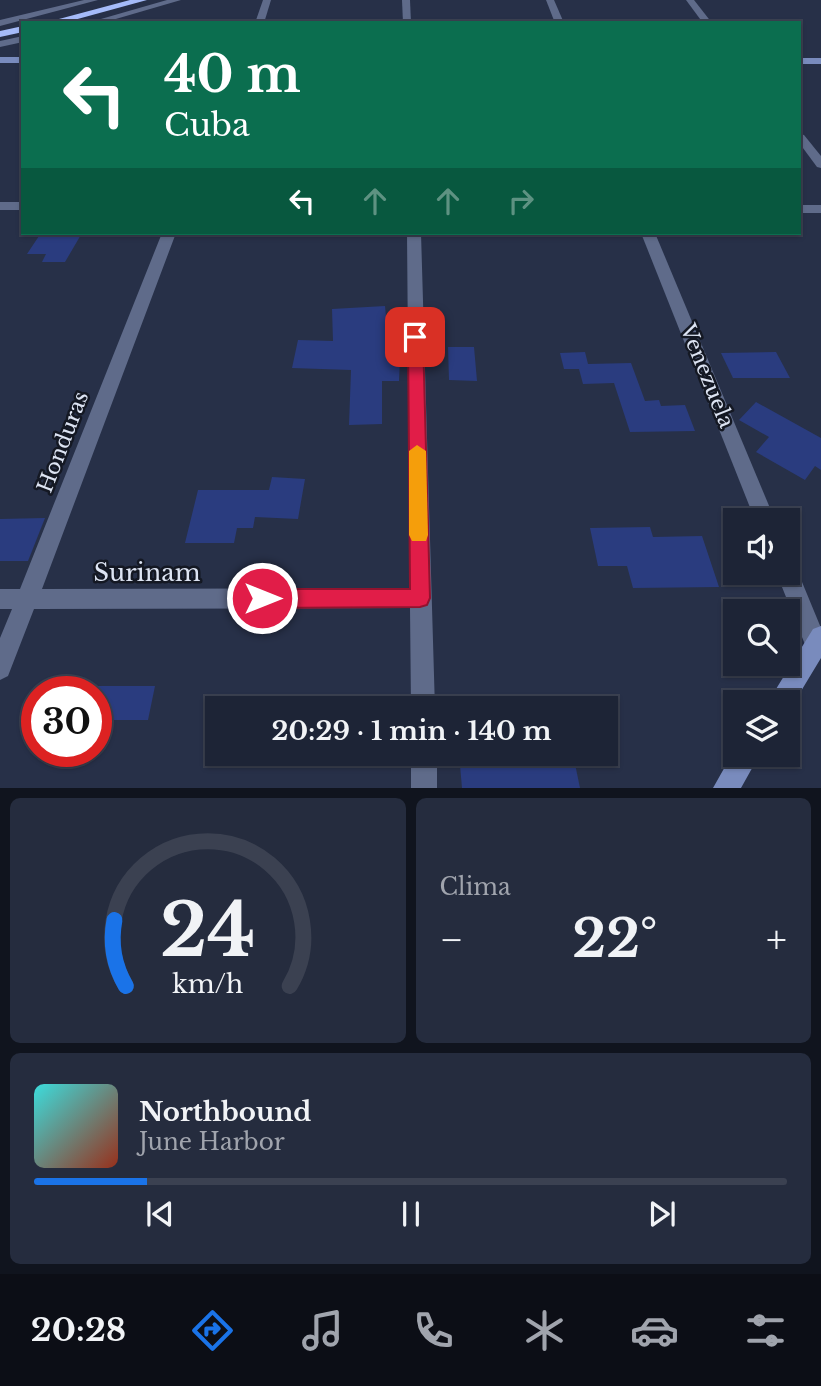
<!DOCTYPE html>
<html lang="es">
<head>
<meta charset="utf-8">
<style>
  body { margin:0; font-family:"Libre Baskerville",serif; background:#252c3e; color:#f1f3f6; height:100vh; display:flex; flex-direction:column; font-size:26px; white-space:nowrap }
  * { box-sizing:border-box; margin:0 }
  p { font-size:23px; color:#a0a4ad }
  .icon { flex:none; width:38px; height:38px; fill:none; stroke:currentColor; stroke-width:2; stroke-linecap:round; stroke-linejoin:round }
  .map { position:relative; height:788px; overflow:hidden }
  .sheet { display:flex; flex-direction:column; gap:10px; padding:10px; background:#10141e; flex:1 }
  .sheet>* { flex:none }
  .guide { position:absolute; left:21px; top:21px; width:780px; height:214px; border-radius:0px; box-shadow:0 2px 5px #0004,0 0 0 2px #3b4151; background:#0b6e4f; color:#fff; overflow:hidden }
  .controls { position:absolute; left:723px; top:508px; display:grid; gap:14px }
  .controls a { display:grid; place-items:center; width:77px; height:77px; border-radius:0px; background:#1d2436; box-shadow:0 2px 5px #0004,0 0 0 2px #3b4151; font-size:35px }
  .speed { position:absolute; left:21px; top:676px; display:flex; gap:14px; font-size:35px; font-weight:700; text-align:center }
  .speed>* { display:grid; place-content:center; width:91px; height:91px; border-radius:50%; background:#1d2436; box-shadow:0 2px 5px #0004,0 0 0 2px #3b4151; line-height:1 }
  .speed .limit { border:10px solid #d22; background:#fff; color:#111 }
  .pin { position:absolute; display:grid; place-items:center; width:60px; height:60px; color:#fff; margin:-30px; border-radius:14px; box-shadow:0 4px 10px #0006 }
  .me { position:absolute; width:77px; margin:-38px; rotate:90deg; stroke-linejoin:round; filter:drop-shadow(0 0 5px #0008) }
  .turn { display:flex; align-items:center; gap:24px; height:147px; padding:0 28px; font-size:32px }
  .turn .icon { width:91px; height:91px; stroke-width:2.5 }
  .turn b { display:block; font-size:49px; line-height:60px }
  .lanes { display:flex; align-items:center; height:66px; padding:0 28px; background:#0003; justify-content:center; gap:35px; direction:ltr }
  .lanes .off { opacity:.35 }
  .big { font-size:52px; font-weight:700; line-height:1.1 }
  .sheet .card { flex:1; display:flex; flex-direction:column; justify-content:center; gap:10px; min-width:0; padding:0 24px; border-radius:10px; background:#252c3e }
  .sheet .dial { align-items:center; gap:0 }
  .dial svg { height:182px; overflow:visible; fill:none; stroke:#3b4151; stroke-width:7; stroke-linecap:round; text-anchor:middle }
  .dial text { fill:#f1f3f6; stroke:none }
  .song { display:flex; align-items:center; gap:21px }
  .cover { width:84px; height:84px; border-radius:10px; background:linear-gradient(135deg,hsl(180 70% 55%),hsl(10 70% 35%)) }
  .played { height:7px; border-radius:4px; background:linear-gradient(90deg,#1a73e8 15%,#3b4151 15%) }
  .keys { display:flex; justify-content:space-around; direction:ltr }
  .heat { display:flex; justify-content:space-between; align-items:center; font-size:38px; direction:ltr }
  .sheet .tiles { flex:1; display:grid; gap:10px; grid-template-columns:1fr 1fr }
  .card:last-child { grid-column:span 2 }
  .trip { position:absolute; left:205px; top:696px; width:413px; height:70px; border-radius:0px; background:#1d2436; box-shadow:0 2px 5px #0004,0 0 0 2px #3b4151; font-weight:700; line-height:70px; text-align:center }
  .tab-bar { display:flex; height:112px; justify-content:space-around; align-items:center; background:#0c0e16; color:#a0a4ad }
  .tab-bar .icon { width:49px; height:49px }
  .tab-bar .selected { color:#1a73e8 }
  .tab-bar b { font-size:32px; color:#f1f3f6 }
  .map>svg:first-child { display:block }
  .building { fill:#2a3c7f }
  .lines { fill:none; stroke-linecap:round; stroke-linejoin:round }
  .street { fill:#5f6b8a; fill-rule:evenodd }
  .secondary { fill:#798bbd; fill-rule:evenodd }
  .highway { fill:#a5bbf9; fill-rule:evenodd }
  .route { fill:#e11d48; stroke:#92132f; stroke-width:2 }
  .slow { fill:#f59e0b }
  .labels { text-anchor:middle; stroke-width:5; stroke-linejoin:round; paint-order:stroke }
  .street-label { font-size:21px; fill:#dde4f3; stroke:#141823 }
  .near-street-label { font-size:24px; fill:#dde4f3; stroke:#141823 }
</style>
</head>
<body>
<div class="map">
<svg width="821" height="788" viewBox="0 0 821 788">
  <rect width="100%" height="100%" fill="#273048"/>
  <g class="building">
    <path d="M41,233H82L65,262H42L46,254H27Z"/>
    <path d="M385,306L390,358H400L399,381H382V424L349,425L351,370L292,368L298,340L333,341L332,309Z"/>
    <path d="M448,347H474L477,381L449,380Z"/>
    <path d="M585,352L588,364L631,363L645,401L659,400L661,406L685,405L695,431L630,432L614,383L583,384L579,369H564L560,353Z"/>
    <path d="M776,352L790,378H733L721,353Z"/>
    <path d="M756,402L821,438V470L815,466L805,480L756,452L769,437L739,420Z"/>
    <path d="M272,477L305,479L298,519L255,517L253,528H237L234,543H185L198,490H269Z"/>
    <path d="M45,518L28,561H0V519Z"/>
    <path d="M650,527L653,537L702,536L719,587L633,588L627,566H598L590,528Z"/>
    <path d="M96,686H155L148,720H96Z"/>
    <path d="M459,754H573L580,788H462Z"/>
  </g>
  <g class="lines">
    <g class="street">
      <path d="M84,0H98L0,26V20Z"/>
      <path d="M167,0H181L102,23H87Z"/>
      <path d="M263,0H271L264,23H255Z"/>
      <path d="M402,0H410L411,23H403Z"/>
      <path d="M546,0H554L564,23H555Z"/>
      <path d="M686,0H694L712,23H703Z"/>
      <path d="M23,36V42L0,47V41Z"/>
      <path d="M800,134L804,135L821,156V168L817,167L800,144Z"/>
      <rect x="0" y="202" width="23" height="8"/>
      <rect x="800" y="205" width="21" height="8"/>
      <path d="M162,233H176L42,589L410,588L407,233H421L435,709H411L410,608L34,609L8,676L0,680V638L12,609H0V589H20Z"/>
      <path d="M641,233H655L775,520H755Z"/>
      <path d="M788,563L795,565L821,628V655L808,652L776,572H788Z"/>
      <rect x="411" y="754" width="26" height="34"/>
    </g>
    <g class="secondary">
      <rect x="0" y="57" width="23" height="6"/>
      <rect x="800" y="58" width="21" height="6"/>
      <path d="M821,626V658L789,711L788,702H768L813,629Z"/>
      <path d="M735,749V754H760L741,788H713Z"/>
    </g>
    <g class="highway">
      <path d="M130,0H147L63,23H44Z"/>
      <path d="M23,26V32L0,37V31Z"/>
    </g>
  </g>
  <path class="route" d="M415,332L423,337L430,598L427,605L420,607L262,608L255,605L252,598L255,592L262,589H410L408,337Z"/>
  <path class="slow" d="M417,445L426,451L428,535L426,541H412L409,535V451Z"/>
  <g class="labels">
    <g class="street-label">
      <text transform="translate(707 376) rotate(68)" y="7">Venezuela</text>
      <text transform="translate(63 442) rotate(-69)" y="7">Honduras</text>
    </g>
    <g class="near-street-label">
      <text x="147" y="581">Surinam</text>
    </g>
  </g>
</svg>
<div class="controls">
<a><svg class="icon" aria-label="sound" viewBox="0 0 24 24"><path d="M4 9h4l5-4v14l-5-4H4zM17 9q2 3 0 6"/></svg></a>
<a><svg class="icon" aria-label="search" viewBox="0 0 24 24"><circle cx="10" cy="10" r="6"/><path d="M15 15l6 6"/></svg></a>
<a><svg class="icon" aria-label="layers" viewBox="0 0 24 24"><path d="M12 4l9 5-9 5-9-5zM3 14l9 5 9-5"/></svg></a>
</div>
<div class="speed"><div class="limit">30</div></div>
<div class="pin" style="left:415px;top:337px;background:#d93025"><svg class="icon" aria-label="arrive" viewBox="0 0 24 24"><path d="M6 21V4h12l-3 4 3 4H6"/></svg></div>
<svg class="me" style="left:262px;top:598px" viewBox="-20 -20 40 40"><circle r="17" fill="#e11d48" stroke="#fff" stroke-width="3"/><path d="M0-11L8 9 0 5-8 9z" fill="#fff"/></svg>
<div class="trip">20:29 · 1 min · 140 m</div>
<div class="guide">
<div class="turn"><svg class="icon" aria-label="left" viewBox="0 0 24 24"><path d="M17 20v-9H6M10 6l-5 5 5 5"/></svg><div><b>40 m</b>Cuba</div></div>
<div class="lanes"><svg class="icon" aria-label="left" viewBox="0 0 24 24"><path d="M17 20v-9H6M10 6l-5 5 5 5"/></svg><svg class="icon off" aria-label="ahead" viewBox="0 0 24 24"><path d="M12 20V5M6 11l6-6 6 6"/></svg><svg class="icon off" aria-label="ahead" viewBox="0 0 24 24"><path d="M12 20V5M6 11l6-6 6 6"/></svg><svg class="icon off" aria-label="right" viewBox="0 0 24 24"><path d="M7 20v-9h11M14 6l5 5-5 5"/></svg></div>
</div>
</div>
<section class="sheet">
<div class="tiles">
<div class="card dial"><svg viewBox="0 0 100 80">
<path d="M14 69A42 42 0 1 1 86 69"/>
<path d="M14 69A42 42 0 0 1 9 40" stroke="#1a73e8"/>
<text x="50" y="56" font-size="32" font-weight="700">24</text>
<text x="50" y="72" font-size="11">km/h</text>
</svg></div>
<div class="card"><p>Clima</p>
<div class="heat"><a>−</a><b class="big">22°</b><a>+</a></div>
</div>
<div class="card">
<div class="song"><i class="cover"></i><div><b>Northbound</b><p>June Harbor</p></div></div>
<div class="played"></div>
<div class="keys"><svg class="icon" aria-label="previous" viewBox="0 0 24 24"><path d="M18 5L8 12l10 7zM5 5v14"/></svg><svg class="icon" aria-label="pause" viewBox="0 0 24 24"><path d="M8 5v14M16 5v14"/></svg><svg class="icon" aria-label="next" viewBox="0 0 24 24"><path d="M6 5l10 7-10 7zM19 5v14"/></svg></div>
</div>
</div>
</section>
<nav class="tab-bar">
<b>20:28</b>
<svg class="icon selected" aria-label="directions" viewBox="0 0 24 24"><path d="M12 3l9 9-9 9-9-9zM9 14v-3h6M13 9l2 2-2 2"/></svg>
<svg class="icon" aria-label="music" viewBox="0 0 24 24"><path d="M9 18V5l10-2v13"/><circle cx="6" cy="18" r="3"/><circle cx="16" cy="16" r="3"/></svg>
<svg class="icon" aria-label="phone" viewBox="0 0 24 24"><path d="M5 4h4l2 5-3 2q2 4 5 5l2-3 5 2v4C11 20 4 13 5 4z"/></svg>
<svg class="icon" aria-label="climate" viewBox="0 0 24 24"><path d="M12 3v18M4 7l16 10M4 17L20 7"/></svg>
<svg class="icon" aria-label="car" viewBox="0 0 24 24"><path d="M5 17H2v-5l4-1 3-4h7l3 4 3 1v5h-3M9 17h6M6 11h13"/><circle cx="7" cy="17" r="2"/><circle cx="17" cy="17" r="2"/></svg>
<svg class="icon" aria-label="filters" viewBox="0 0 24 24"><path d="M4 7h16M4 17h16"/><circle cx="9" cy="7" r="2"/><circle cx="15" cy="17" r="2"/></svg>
</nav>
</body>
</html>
